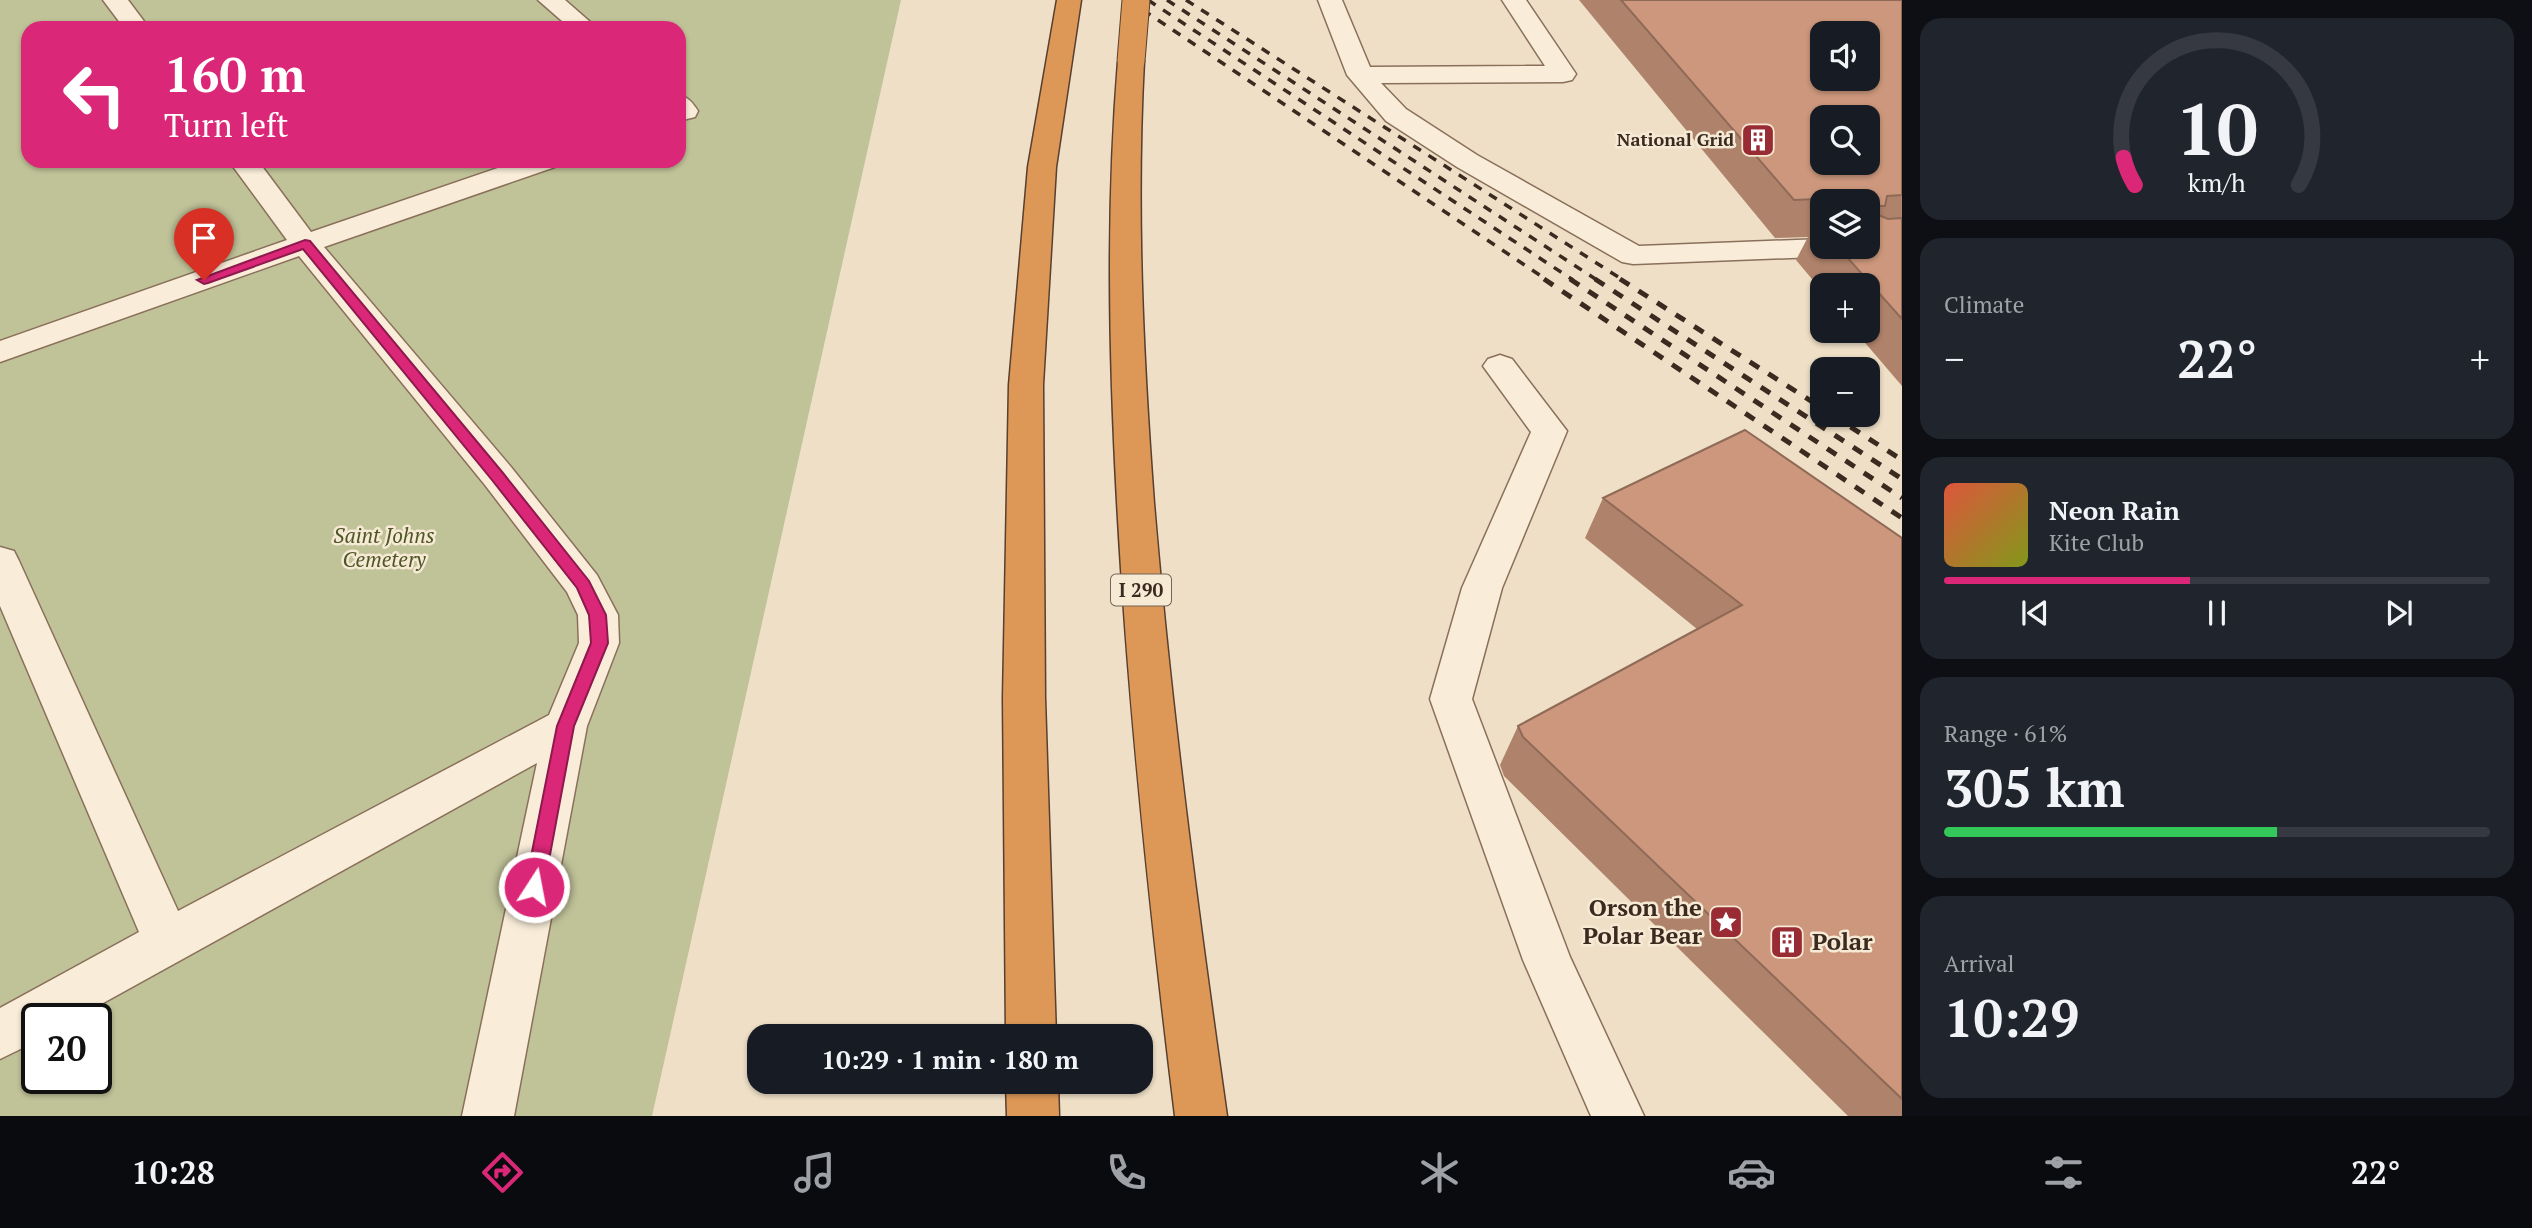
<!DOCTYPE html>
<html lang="en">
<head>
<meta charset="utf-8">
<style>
  body { margin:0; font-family:"PT Serif",serif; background:#20242c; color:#f1f3f6; height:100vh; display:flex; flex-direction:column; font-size:26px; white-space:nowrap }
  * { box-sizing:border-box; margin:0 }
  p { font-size:23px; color:#9ea1a6 }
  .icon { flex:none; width:38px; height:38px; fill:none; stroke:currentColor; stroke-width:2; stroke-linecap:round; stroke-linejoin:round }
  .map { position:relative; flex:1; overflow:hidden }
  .side { display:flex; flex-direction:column; gap:18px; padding:18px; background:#0d0f14; width:630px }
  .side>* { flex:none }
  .banner { position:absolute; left:21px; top:21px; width:665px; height:147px; border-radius:21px; box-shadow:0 2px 5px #0004; background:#db2777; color:#fff; overflow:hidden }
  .fabs { position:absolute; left:1810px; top:21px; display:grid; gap:14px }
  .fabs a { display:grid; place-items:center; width:70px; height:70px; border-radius:14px; background:#171b24; box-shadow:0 2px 5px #0004; font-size:35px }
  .speed { position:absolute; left:21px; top:1003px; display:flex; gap:14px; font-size:35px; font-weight:700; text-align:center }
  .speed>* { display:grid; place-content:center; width:91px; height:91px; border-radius:50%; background:#171b24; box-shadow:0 2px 5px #0004; line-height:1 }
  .speed .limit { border:4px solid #111; border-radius:10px; background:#fff; color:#111 }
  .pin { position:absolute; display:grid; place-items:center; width:60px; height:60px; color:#fff; margin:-72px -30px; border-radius:50% 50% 50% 0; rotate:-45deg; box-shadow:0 0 7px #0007 }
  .pin .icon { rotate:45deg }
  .me { position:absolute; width:77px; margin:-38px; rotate:11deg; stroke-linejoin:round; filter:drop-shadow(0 0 5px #0008) }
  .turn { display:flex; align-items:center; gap:24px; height:147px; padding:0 28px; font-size:32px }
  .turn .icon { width:91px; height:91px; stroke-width:2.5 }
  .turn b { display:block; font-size:49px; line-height:60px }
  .big { font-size:52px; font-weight:800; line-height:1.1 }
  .side .widget { flex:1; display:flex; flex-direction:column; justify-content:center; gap:10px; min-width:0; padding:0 24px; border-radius:21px; background:#20242c }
  .side .dial { align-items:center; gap:0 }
  .dial svg { height:182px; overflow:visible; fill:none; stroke:#363941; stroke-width:7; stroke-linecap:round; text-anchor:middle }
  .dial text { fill:#f1f3f6; stroke:none }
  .song { display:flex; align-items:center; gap:21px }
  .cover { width:84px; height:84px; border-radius:10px; background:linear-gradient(135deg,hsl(10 70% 55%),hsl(70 70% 35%)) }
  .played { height:7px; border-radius:4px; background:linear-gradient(90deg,#db2777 45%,#363941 45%) }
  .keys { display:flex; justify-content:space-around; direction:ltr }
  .heat { display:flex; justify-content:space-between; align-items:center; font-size:38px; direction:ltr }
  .charge { height:10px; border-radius:5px; background:linear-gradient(90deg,#34c759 61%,#363941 0) }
  .trip { position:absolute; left:747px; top:1024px; width:406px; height:70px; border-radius:21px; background:#171b24; box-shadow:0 2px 5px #0004; font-weight:800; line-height:70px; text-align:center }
  .tab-bar { display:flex; height:112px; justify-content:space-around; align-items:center; background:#090b0e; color:#9ea1a6 }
  .tab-bar .icon { width:49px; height:49px }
  .tab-bar .on { color:#db2777 }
  .tab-bar b { font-size:32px; color:#f1f3f6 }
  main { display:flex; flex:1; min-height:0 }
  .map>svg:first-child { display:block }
  .cemetery { fill:#c0c298; fill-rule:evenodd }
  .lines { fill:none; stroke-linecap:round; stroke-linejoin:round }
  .minor-casing { stroke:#8a705b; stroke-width:3 }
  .highway-casing { stroke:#583f2f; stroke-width:3 }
  .minor { fill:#f9edd9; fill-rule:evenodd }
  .highway { fill:#dd9857; fill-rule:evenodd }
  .rail-far1 { stroke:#3a2a1f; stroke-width:3.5; stroke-dasharray:9 9; stroke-linecap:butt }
  .rail { stroke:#3a2a1f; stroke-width:5; stroke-dasharray:11 11; stroke-linecap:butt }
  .highway-bridge-casing { stroke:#583f2f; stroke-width:29; stroke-linecap:butt }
  .highway-bridge { stroke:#dd9857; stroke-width:27 }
  .wall { fill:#af826b; fill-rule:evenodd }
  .building { fill:#cc977c; stroke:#8f6a57; stroke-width:2; fill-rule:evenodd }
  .route { fill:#db2777; stroke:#8e194d; stroke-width:2 }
  .labels { text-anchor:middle; stroke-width:5; stroke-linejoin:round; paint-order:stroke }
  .far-poi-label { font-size:18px; font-weight:bold; fill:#3a2a1f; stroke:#f6ead5; text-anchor:end }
  .shield { fill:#f6ead5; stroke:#726456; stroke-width:2 }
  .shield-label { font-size:19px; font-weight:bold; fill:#3a2a1f }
  .park-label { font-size:21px; font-style:italic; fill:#4e5626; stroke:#f6ead5 }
  .near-poi-label { font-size:24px; font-weight:bold; fill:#3a2a1f; stroke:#f6ead5; text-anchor:end }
</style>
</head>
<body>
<main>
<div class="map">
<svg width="1902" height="1116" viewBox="0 0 1902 1116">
  <rect width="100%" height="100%" fill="#eedfc6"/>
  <path class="cemetery" d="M0,0H901L652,1116H0ZM28,28H679V161H28ZM37,1018H96V1078H37Z"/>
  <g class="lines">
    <g class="minor-casing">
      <g id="minor">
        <path d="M103,0H128L149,28H124Z"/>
        <path d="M538,0H565L597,28H570Z"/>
        <path d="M1318,0H1342L1370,67L1545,66L1502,0H1526L1576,74L1572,80L1563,82L1381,83L1406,109L1477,155L1639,246L1822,239V247H1857L1853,253L1842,256L1633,264L1622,262L1457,167L1386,121L1347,75Z"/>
        <path d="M679,95C689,98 692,102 698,111L695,117L679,121Z"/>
        <path d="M229,161H258L311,232L518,161H559L555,167L324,247L511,467L597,575L618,615L619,643L587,726L514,1116H462L537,763L76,1018H37V1041L0,1059V1008L139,932L0,606V547L14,551L19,561L178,911L549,715L579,643L578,615L567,592L485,485L299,256L0,362V341L287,240Z"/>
        <path d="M1500,355L1512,359L1567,431L1502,588L1472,699L1570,957L1644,1116H1591L1523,960L1430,699L1462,588L1531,432L1483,366L1488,359Z"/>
      </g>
    </g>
    <g class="highway-casing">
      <g id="highway">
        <path d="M1057,0H1081L1056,167L1043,385L1045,698L1056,1036H1006L1003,698L1009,385L1028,167Z"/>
        <path d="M1131,53L1140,56L1144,61C1136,209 1143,355 1154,503C1171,708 1198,912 1227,1116H1175C1150,912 1128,707 1117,502C1109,355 1106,208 1118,61L1122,56Z"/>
        <path d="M1006,1082H1058L1059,1116H1007Z"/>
      </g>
    </g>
    <use href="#minor" class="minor"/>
    <use href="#highway" class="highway"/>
    <g class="rail-far1">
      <path d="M1128,0L1547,280"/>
      <path d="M1148,0L1573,280"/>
      <path d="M1167,0L1597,280"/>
      <path d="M1186,0L1623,280"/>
    </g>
    <g class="rail">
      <path d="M1544,279L1902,518"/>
      <path d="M1570,279L1902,498"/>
      <path d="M1595,279L1902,479"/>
      <path d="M1620,279L1822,408"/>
      <path d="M1832,415L1902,460"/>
    </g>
    <g class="highway-bridge-casing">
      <path id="highway-bridge" d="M1131,61L1136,0"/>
    </g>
    <use href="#highway-bridge" class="highway-bridge"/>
  </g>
  <g class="wall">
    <path d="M1579,0H1902V386L1855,331H1867V285H1822V291L1796,260L1808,237L1775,238ZM1822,201H1867V247H1822Z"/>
    <path d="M1603,498L1902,538V1116H1848L1504,776L1500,765L1518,726L1697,629L1585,538Z"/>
  </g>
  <g class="building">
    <path d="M1621,0H1902V195L1887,196L1885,206H1867V201H1843L1842,198L1794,200ZM1822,33H1867V79H1822ZM1822,117H1867V163H1822Z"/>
    <path d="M1876,214L1888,219L1902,218V319L1838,247H1867V218Z"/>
    <path d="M1822,221V229L1816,222Z"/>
    <path d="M1745,430L1902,538V1099L1523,737L1518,726L1742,605L1603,498Z"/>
  </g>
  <path class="route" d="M305,240L310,241L503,473L589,581L606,615L608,643L574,726L544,887L541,893L534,896L528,893L525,887L557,726L591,643L589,615L577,588L492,480L303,249L208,283L204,284L197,280Z"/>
  <defs>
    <g id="building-square" transform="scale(1.75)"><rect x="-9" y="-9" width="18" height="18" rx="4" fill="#992b35" stroke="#f6ead5"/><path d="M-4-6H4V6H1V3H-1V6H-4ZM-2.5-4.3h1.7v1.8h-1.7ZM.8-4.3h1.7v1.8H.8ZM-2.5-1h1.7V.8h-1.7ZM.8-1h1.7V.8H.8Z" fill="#fff"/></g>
    <g id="sight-square" transform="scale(1.75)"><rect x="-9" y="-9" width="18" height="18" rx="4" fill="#992b35" stroke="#f6ead5"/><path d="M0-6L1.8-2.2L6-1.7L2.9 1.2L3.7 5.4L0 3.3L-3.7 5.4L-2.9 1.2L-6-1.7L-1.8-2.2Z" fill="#fff"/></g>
  </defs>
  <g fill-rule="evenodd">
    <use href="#building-square" x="1758" y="140"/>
    <use href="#sight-square" x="1726" y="922"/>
    <use href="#building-square" x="1787" y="942"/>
  </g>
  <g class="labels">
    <g class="far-poi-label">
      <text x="1734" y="146">National Grid</text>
    </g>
    <rect class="shield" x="1111" y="574.5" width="60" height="31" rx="5"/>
    <g class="shield-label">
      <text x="1141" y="597">I 290</text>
    </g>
    <g class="park-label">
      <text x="384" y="543">Saint Johns<tspan x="384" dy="24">Cemetery</tspan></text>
    </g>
    <g class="near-poi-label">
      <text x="1702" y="916">Orson the<tspan x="1702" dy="28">Polar Bear</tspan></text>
      <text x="1812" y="950" text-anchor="start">Polar</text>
    </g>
  </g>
</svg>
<div class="fabs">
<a><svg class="icon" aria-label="sound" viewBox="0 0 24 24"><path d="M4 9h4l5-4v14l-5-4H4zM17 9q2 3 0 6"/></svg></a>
<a><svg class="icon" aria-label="search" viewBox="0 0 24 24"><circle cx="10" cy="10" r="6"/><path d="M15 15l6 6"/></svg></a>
<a><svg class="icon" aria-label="layers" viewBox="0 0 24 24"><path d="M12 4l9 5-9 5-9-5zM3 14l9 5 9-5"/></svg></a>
<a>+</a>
<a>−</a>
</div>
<div class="speed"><div class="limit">20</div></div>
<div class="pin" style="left:204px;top:280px;background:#d93025"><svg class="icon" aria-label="arrive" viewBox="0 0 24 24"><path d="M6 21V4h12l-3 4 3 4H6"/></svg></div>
<svg class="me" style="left:534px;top:887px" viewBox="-20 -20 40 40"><circle r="17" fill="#db2777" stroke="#fff" stroke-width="3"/><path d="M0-11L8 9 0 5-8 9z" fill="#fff"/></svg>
<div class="trip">10:29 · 1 min · 180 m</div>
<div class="banner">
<div class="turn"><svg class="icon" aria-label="left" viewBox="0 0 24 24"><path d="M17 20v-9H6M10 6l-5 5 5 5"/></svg><div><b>160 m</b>Turn left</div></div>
</div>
</div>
<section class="side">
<div class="widget dial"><svg viewBox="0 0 100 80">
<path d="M14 69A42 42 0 1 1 86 69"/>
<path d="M14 69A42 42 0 0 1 9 57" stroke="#db2777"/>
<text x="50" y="56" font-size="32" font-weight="700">10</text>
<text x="50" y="72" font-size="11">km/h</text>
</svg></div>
<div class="widget"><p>Climate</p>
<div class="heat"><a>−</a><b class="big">22°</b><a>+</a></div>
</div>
<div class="widget">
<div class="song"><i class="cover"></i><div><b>Neon Rain</b><p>Kite Club</p></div></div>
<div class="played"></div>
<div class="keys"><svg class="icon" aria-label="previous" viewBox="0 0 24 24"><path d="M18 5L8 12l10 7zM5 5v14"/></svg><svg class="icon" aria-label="pause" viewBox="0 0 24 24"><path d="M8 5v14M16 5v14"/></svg><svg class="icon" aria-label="next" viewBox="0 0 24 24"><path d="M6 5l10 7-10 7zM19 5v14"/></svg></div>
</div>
<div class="widget"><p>Range · 61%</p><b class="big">305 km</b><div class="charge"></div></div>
<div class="widget"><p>Arrival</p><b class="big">10:29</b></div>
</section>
</main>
<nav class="tab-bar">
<b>10:28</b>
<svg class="icon on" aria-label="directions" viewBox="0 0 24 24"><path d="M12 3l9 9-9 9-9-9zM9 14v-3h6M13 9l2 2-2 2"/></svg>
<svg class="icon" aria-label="music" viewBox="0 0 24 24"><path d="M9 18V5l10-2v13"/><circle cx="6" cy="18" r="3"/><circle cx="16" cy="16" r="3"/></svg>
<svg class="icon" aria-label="phone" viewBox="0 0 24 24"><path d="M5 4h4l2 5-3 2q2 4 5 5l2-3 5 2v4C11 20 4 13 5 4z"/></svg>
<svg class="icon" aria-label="climate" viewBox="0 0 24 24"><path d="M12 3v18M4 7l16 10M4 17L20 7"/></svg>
<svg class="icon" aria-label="car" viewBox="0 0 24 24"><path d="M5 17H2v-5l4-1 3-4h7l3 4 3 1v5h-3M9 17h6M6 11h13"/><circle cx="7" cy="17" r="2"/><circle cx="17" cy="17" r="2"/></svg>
<svg class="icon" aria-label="filters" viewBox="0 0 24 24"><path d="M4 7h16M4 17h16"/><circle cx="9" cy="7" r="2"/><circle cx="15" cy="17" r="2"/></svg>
<b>22°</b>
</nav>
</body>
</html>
